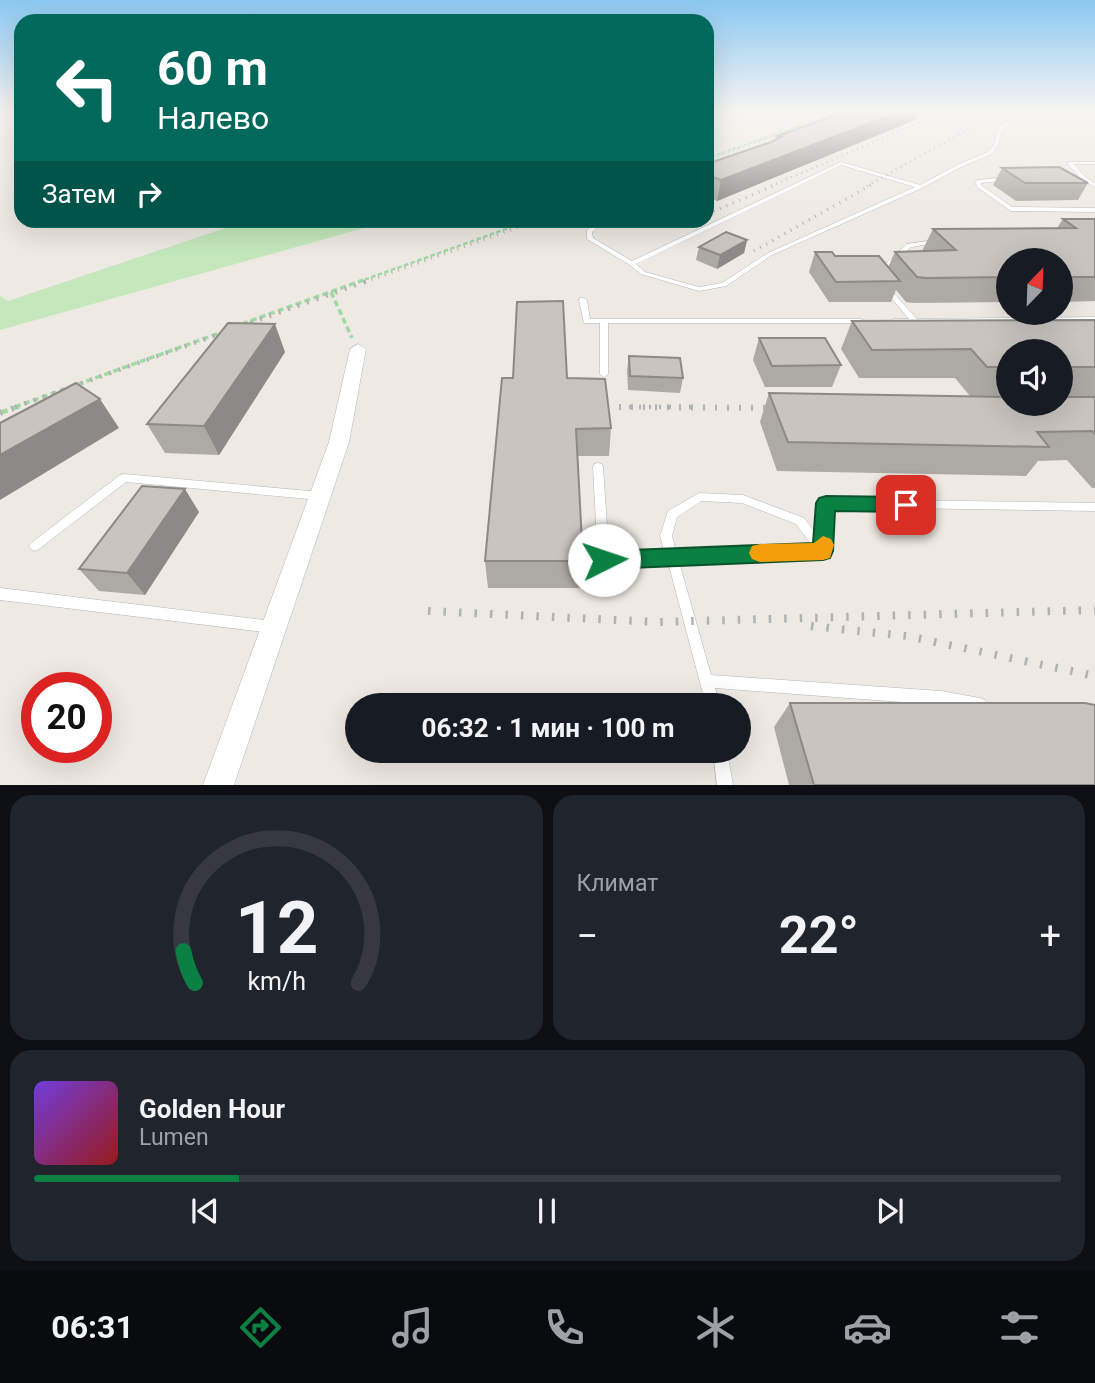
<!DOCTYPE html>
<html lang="ru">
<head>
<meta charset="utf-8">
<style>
  body { margin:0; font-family:Roboto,sans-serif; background:#20242c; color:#f1f3f6; height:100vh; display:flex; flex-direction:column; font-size:26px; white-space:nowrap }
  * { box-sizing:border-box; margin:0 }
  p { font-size:23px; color:#9ea1a6 }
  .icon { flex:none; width:38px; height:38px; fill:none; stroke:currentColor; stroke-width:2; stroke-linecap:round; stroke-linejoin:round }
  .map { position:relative; height:785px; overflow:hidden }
  .side { display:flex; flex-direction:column; gap:10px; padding:10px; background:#0d0f14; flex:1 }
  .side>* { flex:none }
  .top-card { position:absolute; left:14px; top:14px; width:700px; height:214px; border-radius:21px; box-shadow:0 7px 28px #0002; background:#00695c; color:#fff; overflow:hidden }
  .needle { width:46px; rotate:23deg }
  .buttons { position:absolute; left:996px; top:248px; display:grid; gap:14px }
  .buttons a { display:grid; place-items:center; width:77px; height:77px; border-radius:50%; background:#171b24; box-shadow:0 7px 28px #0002; font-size:35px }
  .speed { position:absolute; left:21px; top:672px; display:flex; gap:14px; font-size:35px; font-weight:700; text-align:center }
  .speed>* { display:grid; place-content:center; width:91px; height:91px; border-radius:50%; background:#171b24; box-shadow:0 7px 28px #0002; line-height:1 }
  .speed .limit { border:10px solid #d22; background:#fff; color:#111 }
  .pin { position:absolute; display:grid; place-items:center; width:60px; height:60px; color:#fff; margin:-30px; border-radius:14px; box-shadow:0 4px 10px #0006 }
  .me { position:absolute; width:77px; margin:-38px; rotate:86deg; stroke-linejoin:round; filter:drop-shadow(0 0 5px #0008) }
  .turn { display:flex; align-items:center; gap:24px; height:147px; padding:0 28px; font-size:32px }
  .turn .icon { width:91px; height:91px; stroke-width:2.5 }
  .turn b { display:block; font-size:49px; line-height:60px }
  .then { display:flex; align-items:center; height:66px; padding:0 28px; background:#0003; gap:14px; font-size:26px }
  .big { font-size:52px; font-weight:700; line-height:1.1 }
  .side .tile { flex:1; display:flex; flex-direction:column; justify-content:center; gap:10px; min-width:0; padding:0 24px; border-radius:21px; background:#20242c }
  .side .dial { align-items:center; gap:0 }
  .dial svg { height:182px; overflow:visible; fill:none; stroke:#363941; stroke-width:7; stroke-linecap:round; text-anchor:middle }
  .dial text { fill:#f1f3f6; stroke:none }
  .song { display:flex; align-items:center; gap:21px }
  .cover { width:84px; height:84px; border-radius:10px; background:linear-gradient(135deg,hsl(260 70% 55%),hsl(0 70% 35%)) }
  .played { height:7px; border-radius:4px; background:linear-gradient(90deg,#0b8043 20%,#363941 20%) }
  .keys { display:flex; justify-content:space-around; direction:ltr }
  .heat { display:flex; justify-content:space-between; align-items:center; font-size:38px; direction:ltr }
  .side .tiles { flex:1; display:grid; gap:10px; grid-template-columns:1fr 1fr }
  .tile:last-child { grid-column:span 2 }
  .trip { position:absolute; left:345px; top:693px; width:406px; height:70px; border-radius:35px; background:#171b24; box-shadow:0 7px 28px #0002; font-weight:700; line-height:70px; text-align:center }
  .menu { display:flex; height:112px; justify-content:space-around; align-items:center; background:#090b0e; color:#9ea1a6 }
  .menu .icon { width:49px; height:49px }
  .menu .selected { color:#0b8043 }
  .menu b { font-size:32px; color:#f1f3f6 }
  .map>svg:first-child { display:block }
  .green { fill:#c4e8bc }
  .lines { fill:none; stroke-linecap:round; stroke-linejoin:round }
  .lane-casing { stroke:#b3b7ba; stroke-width:1 }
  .street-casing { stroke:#b3b7ba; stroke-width:1 }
  .path-far3 { stroke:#9fdaa4; stroke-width:2; stroke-dasharray:3.5 2; stroke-linecap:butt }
  .path-far2 { stroke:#9fdaa4; stroke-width:2.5; stroke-dasharray:4.5 2.5; stroke-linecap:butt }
  .path-far1 { stroke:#9fdaa4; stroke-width:3.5; stroke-dasharray:6 3.5; stroke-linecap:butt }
  .path { stroke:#9fdaa4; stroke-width:4.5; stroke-dasharray:8 4.5; stroke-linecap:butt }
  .lane { fill:#fff; fill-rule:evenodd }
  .street { fill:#fff; fill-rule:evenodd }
  .rail-far4 { stroke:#b1b2b3; stroke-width:2.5; stroke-dasharray:1 4.5; stroke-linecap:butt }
  .rail-far3 { stroke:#b1b2b3; stroke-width:3.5; stroke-dasharray:1 6; stroke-linecap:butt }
  .rail-far2 { stroke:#b1b2b3; stroke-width:4.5; stroke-dasharray:2 8; stroke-linecap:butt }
  .rail-far1 { stroke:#b1b2b3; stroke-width:6; stroke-dasharray:2 10; stroke-linecap:butt }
  .rail { stroke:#b1b2b3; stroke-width:8; stroke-dasharray:2.5 13; stroke-linecap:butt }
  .wall { fill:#ada9a4 }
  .shaded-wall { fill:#8d8986 }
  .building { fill:#c9c4bf; stroke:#8d8986; stroke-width:2 }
  .route { fill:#0b8043; stroke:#07532c; stroke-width:2 }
  .slow { fill:#f59e0b }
</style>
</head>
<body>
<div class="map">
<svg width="1095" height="785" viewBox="0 0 1095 785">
  <rect width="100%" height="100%" fill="#eee9e2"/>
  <path class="green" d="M249,220L389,221L0,330V296L8,301Z"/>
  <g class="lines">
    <g class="lane-casing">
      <g id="lane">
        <path d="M1022,112H1027L1002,130L998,145L992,154L963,166L922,188L772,255L726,286L699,291L641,274L630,265L587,239V230L599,220H606L592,232L593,238L632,261L841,162L920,185L959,164L988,152L994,145L998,128ZM841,165L915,187L768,253L722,283L699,287L645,272L636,264Z"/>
        <path d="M1068,162H1095V164H1074L1085,177L1095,183V187L1081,179L1068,164Z"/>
        <path d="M1008,177L1010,178V180L981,183V185L1012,207L1095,208V212L1011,211L977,187L975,182L978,180Z"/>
        <path d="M935,240L937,241V243L911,247L882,273L880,274L877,272L907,244Z"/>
        <path d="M886,286L888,287L917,319L1095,317V321L896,323H893L892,321L893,319H909L884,289L883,288Z"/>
        <path d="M580,298H583L587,300L590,319H861L865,321L861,323H608V374L604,377L600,374V323H584L579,300Z"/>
        <path d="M598,463L602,464L603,467L609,555L665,553L660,536L668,511L699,493L743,495L804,518L818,536L821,503L822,500L826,499L1095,503V511L831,507L829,551L827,554L823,556L679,562L711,675L941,691L980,698L985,700L987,705L985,710L980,712L941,705L715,688L720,705H706L668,562L604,565L600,564L598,560L593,467L594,464ZM701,501L742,503L796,524L813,547L676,552L672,536L677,517Z"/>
        <path d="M124,474L320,492L324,493L325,496L324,499L320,500L126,482L39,549L35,551L31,549L29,546L31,543L120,475Z"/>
        <path d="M0,588L272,621L276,623L278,627L276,631L272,633L0,600Z"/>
        <path d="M713,751H727L733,785H717Z"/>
      </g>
    </g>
    <g class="street-casing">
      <path id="street" d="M358,344L366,349L349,442L234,785H203L329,442L350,349Z"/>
    </g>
    <path class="path-far3" d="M707,158L839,112"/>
    <path class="path-far2" d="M358,282L531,220"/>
    <g class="path-far1">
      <path d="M331,292L352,338"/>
      <path d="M242,324L363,280"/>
      <path d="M15,407L225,331"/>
    </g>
    <path class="path" d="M0,413L20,406"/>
    <use href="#lane" class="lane"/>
    <use href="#street" class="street"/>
    <g class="rail-far4">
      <path d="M707,113L718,112"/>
      <path d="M707,160L841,112"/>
      <path d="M771,186L923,121L952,112"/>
      <path d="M867,186L998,112"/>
    </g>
    <g class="rail-far3">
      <path d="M707,214L775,185"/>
      <path d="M754,251L871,185"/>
      <path d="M365,282L538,220"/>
    </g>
    <g class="rail-far2">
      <path d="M15,407L370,280"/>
      <path d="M619,407H696"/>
    </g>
    <g class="rail-far1">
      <path d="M619,407L784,408"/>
      <path d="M0,413L20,406"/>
    </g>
    <g class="rail">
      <path d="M428,611L659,622L1095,610"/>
      <path d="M811,626L907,636L1095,676"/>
    </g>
  </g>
  <g class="wall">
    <path d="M844,112H918L915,120L717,201L707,197V164L771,142L777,139L778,136Z"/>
    <path d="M1002,168L1088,183L1078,200L1016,201L993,185Z"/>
    <path d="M1063,219H1095V301L1060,302V261H1008V302L914,303L906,302L896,290L891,302H829L809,272L815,252L888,267L895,252L922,251L933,229L1057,228Z"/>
    <path d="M747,240L744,253L717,269L696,260L699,247Z"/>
    <path d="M1095,320V396H1060V352H1008V396H970L955,378H859L841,349L852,321Z"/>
    <path d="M759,338L841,365L832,387H765L753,360Z"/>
    <path d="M285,352L219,455L165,453L147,424Z"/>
    <path d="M629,356L683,378L680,393L628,390L627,370Z"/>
    <path d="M567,378L611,428L609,456H577L583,561L581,588H488L485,561Z"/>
    <path d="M769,393L1008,397H1095V488H1092L1067,460L1038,461L1026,476L777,471L760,422Z"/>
    <path d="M199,512L145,595L99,591L79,569Z"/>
    <path d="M790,703L1095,785H789L774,727Z"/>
  </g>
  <g class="shaded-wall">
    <path d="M899,112H918L915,120L717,201L721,180Z"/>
    <path d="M747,240L744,253L717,269L720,255Z"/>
    <path d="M275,324L285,352L219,455L204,426Z"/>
    <path d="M100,399L119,428L0,500V455Z"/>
    <path d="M185,489L199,512L145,595L127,573Z"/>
  </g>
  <g class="building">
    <path d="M844,112H899L721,180L707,175V164L771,142L781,137L778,136Z"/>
    <path d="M1059,167L1088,183H1025L1002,168Z"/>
    <path d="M1063,219H1095V277H1060V261H1008V277L926,278L917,277L895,252L956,250L933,229L1076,228Z"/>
    <path d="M726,232L747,240L720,255L699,247Z"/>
    <path d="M815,252H832L835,256H879L900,281L836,282Z"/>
    <path d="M563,301L567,378L605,379L611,428L576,429L583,561H485L502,378H513L517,302Z"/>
    <path d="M1095,320V367H1060V352H1008V367H987L971,349L872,350L852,321Z"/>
    <path d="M228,323L275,324L204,426L147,424Z"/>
    <path d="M759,338H825L841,365L772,366Z"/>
    <path d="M629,356L680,358L683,378L630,376Z"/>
    <path d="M76,383L100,399L0,455V423Z"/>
    <path d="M769,393L1008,397V404H1060V397H1095V434L1092,431L1037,432L1049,447L788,442Z"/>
    <path d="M142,486L185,489L127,573L79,569Z"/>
    <path d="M790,703H1085L1095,705V785H814Z"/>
  </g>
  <linearGradient id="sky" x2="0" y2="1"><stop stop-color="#8bc8f1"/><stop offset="0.5" stop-color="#f7f5f2"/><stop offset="1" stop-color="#f7f5f2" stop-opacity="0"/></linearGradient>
  <rect width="1095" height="222" fill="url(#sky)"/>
  <path class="route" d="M826,496L906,497L913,499L916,505L913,510L906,512L835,511L833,551L830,558L823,560L604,569L597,566L594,560L597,553L604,551L813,543L816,503L819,498Z"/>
  <path class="slow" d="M823,536L831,539L834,545L830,558L823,560L760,562L752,559L749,553L752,546L760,544L814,543Z"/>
</svg>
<div class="buttons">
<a><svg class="needle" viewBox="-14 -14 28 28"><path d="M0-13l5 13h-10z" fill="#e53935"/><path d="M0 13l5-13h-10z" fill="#9ea1a6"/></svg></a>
<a><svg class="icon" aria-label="sound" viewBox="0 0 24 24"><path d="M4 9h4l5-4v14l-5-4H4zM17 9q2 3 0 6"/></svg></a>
</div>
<div class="speed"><div class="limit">20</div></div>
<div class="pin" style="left:906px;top:505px;background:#d93025"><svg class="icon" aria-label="arrive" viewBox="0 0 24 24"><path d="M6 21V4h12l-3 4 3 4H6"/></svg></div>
<svg class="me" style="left:604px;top:560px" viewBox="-20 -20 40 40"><circle r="19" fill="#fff"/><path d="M0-13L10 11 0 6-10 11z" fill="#0b8043"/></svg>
<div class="trip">06:32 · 1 мин · 100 m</div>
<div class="top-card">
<div class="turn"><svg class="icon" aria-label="left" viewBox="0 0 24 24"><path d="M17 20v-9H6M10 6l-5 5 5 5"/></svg><div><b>60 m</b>Налево</div></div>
<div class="then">Затем<svg class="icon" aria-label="right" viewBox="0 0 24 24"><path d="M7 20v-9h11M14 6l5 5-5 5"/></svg></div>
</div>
</div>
<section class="side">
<div class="tiles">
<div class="tile dial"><svg viewBox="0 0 100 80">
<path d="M14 69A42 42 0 1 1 86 69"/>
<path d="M14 69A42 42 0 0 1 9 55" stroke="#0b8043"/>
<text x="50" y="56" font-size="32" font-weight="700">12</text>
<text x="50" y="72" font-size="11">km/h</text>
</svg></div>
<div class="tile"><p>Климат</p>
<div class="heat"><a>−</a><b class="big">22°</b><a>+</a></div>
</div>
<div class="tile">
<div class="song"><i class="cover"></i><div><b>Golden Hour</b><p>Lumen</p></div></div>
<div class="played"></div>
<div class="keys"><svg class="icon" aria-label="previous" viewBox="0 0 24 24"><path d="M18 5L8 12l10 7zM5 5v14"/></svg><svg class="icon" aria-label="pause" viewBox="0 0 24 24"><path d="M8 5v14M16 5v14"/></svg><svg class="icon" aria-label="next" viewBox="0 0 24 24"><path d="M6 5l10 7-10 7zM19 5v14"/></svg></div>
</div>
</div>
</section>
<nav class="menu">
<b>06:31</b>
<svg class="icon selected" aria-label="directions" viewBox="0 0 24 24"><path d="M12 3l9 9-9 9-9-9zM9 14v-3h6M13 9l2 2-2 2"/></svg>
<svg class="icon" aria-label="music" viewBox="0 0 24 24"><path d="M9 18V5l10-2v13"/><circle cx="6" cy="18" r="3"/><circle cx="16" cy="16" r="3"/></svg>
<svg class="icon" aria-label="phone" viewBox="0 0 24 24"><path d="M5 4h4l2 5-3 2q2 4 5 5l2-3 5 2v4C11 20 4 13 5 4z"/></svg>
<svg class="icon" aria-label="climate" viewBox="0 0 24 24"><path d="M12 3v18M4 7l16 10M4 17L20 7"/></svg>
<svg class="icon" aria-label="car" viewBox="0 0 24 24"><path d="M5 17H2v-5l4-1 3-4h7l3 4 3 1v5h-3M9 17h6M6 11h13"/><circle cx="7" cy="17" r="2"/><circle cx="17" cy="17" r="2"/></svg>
<svg class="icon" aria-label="filters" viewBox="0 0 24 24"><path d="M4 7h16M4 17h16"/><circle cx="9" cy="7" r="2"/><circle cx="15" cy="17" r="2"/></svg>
</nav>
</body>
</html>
